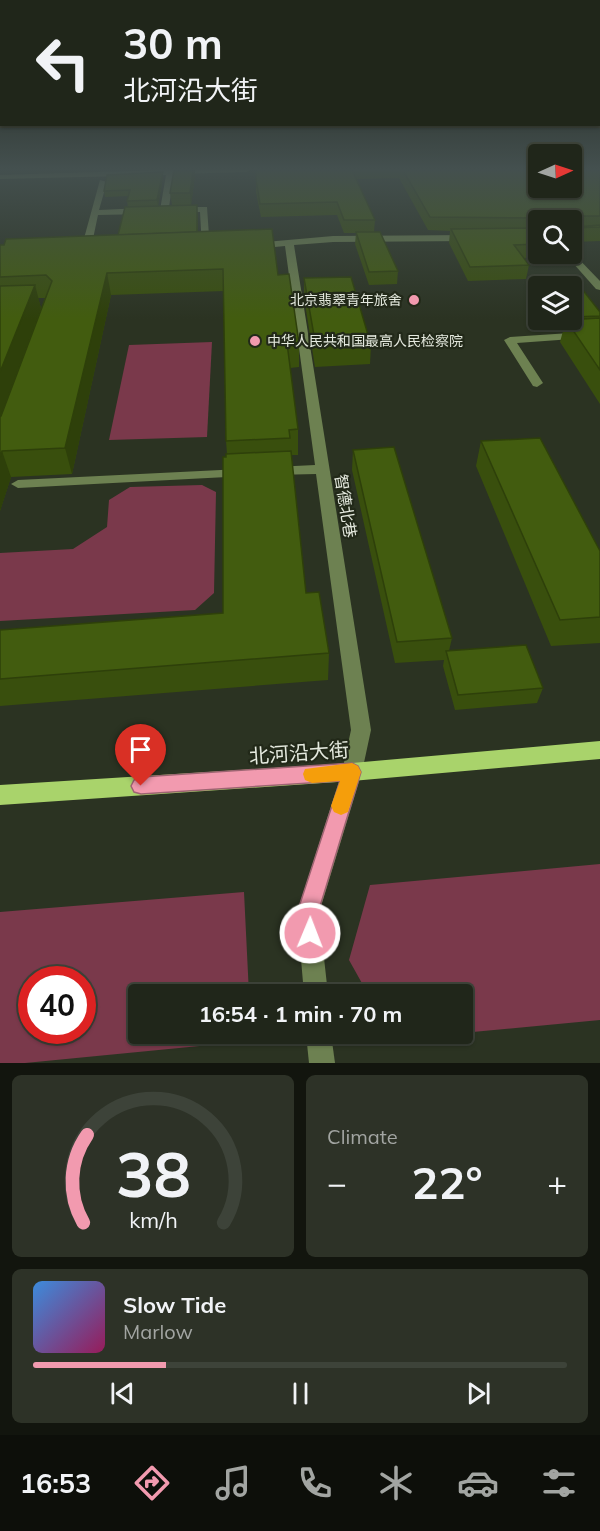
<!DOCTYPE html>
<html lang="en">
<head>
<meta charset="utf-8">
<style>
  body { margin:0; font-family:Mulish,"Noto Sans SC",sans-serif; background:#2d3227; color:#f1f3f6; height:100vh; display:flex; flex-direction:column; font-size:22px; white-space:nowrap }
  * { box-sizing:border-box; margin:0 }
  p { font-size:20px; color:#a2a5a2 }
  .icon { flex:none; width:33px; height:33px; fill:none; stroke:currentColor; stroke-width:2; stroke-linecap:round; stroke-linejoin:round }
  .map { position:relative; height:1063px; overflow:hidden }
  .panel { display:flex; flex-direction:column; gap:12px; padding:12px; background:#12150e; flex:1 }
  .panel>* { flex:none }
  .top-card { position:absolute; left:0px; top:0px; width:600px; height:126px; box-shadow:0 2px 4px #0004,0 0 0 2px #3d4339; background:#20261a; color:#f1f3f6; overflow:hidden }
  .needle { width:39px; rotate:87deg }
  .tools { position:absolute; left:528px; top:144px; display:grid; gap:12px }
  .tools a { display:grid; place-items:center; width:54px; height:54px; border-radius:6px; background:#20261a; box-shadow:0 2px 4px #0004,0 0 0 2px #3d4339; font-size:30px }
  .speed { position:absolute; left:18px; top:966px; display:flex; gap:12px; font-size:30px; font-weight:700; text-align:center }
  .speed>* { display:grid; place-content:center; width:78px; height:78px; border-radius:50%; background:#20261a; box-shadow:0 2px 4px #0004,0 0 0 2px #3d4339; line-height:1 }
  .speed .limit { border:9px solid #d22; background:#fff; color:#111 }
  .pin { position:absolute; display:grid; place-items:center; width:51px; height:51px; color:#fff; margin:-62px -26px; border-radius:50% 50% 50% 0; rotate:-45deg; box-shadow:0 0 6px #0007 }
  .pin .icon { rotate:45deg }
  .me { position:absolute; width:66px; margin:-33px; rotate:1deg; stroke-linejoin:round; filter:drop-shadow(0 0 4px #0008) }
  .turn { display:flex; align-items:center; gap:21px; height:126px; padding:0 24px; font-size:27px }
  .turn .icon { width:78px; height:78px; stroke-width:2.5 }
  .turn b { display:block; font-size:42px; line-height:51px }
  .big { font-size:45px; font-weight:700; line-height:1.1 }
  .panel .widget { flex:1; display:flex; flex-direction:column; justify-content:center; gap:9px; min-width:0; padding:0 21px; border-radius:9px; background:#2d3227 }
  .panel .dial { align-items:center; gap:0 }
  .dial svg { height:156px; overflow:visible; fill:none; stroke:#3d4339; stroke-width:7; stroke-linecap:round; text-anchor:middle }
  .dial text { fill:#f1f3f6; stroke:none }
  .song { display:flex; align-items:center; gap:18px }
  .cover { width:72px; height:72px; border-radius:9px; background:linear-gradient(135deg,hsl(210 70% 55%),hsl(330 70% 35%)) }
  .played { height:6px; border-radius:3px; background:linear-gradient(90deg,#f29aaf 25%,#3d4339 25%) }
  .keys { display:flex; justify-content:space-around; direction:ltr }
  .heat { display:flex; justify-content:space-between; align-items:center; font-size:33px; direction:ltr }
  .panel .tiles { flex:1; display:grid; gap:12px; grid-template-columns:1fr 1fr }
  .widget:last-child { grid-column:span 2 }
  .trip { position:absolute; left:128px; top:984px; width:345px; height:60px; border-radius:6px; background:#20261a; box-shadow:0 2px 4px #0004,0 0 0 2px #3d4339; font-weight:700; line-height:60px; text-align:center }
  .dock { display:flex; height:96px; justify-content:space-around; align-items:center; background:#0d0f0a; color:#a2a5a2 }
  .dock .icon { width:42px; height:42px }
  .dock .current { color:#f29aaf }
  .dock b { font-size:27px; color:#f1f3f6 }
  .map>svg:first-child { display:block }
  .green { fill:#7a394b; fill-rule:evenodd }
  .lines { fill:none; stroke-linecap:round; stroke-linejoin:round }
  .minor { fill:#6d8151; fill-rule:evenodd }
  .major { fill:#a9d36b; fill-rule:evenodd }
  .wall { fill:#394f0d }
  .shaded-wall { fill:#2e400a }
  .building { fill:#425c0f; stroke:#2e400a; stroke-width:1.5 }
  .route { fill:#f29aaf; stroke:#9d6472; stroke-width:1.5 }
  .slow { fill:#f59e0b }
  .poi-dot { fill:#f29aaf; stroke:#222919; stroke-width:2 }
  .labels { text-anchor:middle; stroke-width:4.5; stroke-linejoin:round; paint-order:stroke }
  .far-poi-label { font-size:14px; fill:#e5eadf; stroke:#222919; text-anchor:end }
  .street-label { font-size:16px; fill:#e5eadf; stroke:#222919 }
  .near-street-label { font-size:20px; fill:#e5eadf; stroke:#222919 }
</style>
</head>
<body>
<div class="map">
<svg width="600" height="1063" viewBox="0 0 600 1063">
  <rect width="100%" height="100%" fill="#2b3322"/>
  <g class="green">
    <path d="M212,342L207,437L109,440L129,345Z"/>
    <path d="M202,485L216,492L214,593L195,610L0,621V553L73,549L107,527L109,500L130,487Z"/>
    <path d="M600,864V1020L462,1033V994H368L349,960L370,885Z"/>
    <path d="M244,892L249,994H138V1034H251V1041L25,1063H0V912ZM32,980H82V1030H32Z"/>
  </g>
  <g class="lines">
    <g class="minor">
      <path d="M164,170H250L246,172L174,174L169,207H207L210,250L202,248L200,212L164,213L160,210L166,175L0,179V175Z"/>
      <path d="M100,180L107,182L99,210L143,208L147,211L143,214L98,215L90,253L85,256L80,253Z"/>
      <path d="M333,236L470,235L474,238L470,241L333,242L294,245L371,730L362,772L319,913L328,994H304L297,913L342,772L351,730L316,474L274,475L267,471L274,467L315,465L285,246L254,249L249,246L254,243Z"/>
      <path d="M572,252L600,281V290L596,289L565,254Z"/>
      <path d="M600,331V337L517,343L543,383L537,387L533,386L504,340L510,337Z"/>
      <path d="M241,469L246,470L248,473L246,476L18,488L11,484L18,480Z"/>
      <path d="M306,1034H331L335,1063H309Z"/>
    </g>
    <path class="major" d="M600,741V759L352,781L0,805V785L352,763Z"/>
  </g>
  <g class="wall">
    <path d="M256,170H600V241L572,242V220H538V254H557L556,257L524,258L529,265L526,279L468,281L449,243L450,231L428,230L399,178L356,179L375,220L374,232L398,271L397,284L369,285L355,244L356,233H344L337,215L261,217L256,192Z"/>
    <path d="M195,176L191,205H172L170,193Z"/>
    <path d="M163,177L158,206L128,207L127,201L129,196L105,197L104,191Z"/>
    <path d="M197,205L198,232L278,275L299,343V367L290,368L298,429V455H291L306,593L329,653L328,680L0,706V630L223,613L226,457L227,454L226,441L224,291L111,295L72,474L11,477L0,511V417L1,416L45,298H38L41,308L0,417V245L118,235Z"/>
    <path d="M304,278L371,345L370,364L315,367L304,297Z"/>
    <path d="M572,290L600,312V404L560,342L563,331L553,332L545,320H572Z"/>
    <path d="M538,291V309L535,304Z"/>
    <path d="M481,441L600,551V643L551,646L476,466Z"/>
    <path d="M353,450L452,638L449,651L543,688L537,703L455,710L443,666L444,660L395,663L352,470Z"/>
  </g>
  <g class="shaded-wall">
    <path d="M193,170H195V176L191,205L190,193Z"/>
    <path d="M163,172V177L158,206L157,200Z"/>
    <path d="M107,273L111,295L72,474L65,448Z"/>
    <path d="M35,285L41,308L0,417V372Z"/>
    <path d="M2,451L11,477L0,511V457Z"/>
  </g>
  <g class="building">
    <path d="M174,170H193L190,193H170Z"/>
    <path d="M256,170H352L375,220H344L337,202L260,204L256,179Z"/>
    <path d="M403,170H538V188H572V170H600V216H575L573,219L575,227L600,225V227L572,228V220H543L542,218L430,217Z"/>
    <path d="M163,172L157,200L127,201L130,190L104,191L107,175Z"/>
    <path d="M197,205V232L118,235L125,207Z"/>
    <path d="M538,228V244L514,245L529,265L470,267L451,229Z"/>
    <path d="M272,229L278,275L289,274L299,343H287L298,429L289,430L290,438L226,441L223,269L107,273L65,448L2,451L0,457V417L1,416L52,281L46,275L0,277V245H4L6,239Z"/>
    <path d="M356,232H380L398,271L369,272Z"/>
    <path d="M351,277L371,345L316,347L304,278Z"/>
    <path d="M35,285L0,372V286Z"/>
    <path d="M582,289L600,312V316L572,317V290Z"/>
    <path d="M600,318V370L566,320Z"/>
    <path d="M540,438L600,551V617L560,620L481,441Z"/>
    <path d="M394,447L452,638L397,642L353,450Z"/>
    <path d="M291,451L306,593L319,592L329,653L0,679V630L223,613V457H226V454Z"/>
    <path d="M526,645L543,688L458,695L446,651Z"/>
  </g>
  <linearGradient id="sky" x2="0" y2="1"><stop stop-color="#181c13"/><stop offset="0.53" stop-color="#44504f"/><stop offset="1" stop-color="#44504f" stop-opacity="0"/></linearGradient>
  <rect width="600" height="319" fill="url(#sky)"/>
  <path class="route" d="M352,763L358,766L361,772L318,913L320,933L317,941L310,944L302,941L297,913L340,781L141,794L134,792L131,786L134,780L141,777Z"/>
  <path class="slow" d="M352,763L358,766L361,772L348,812L341,815L334,812L331,806L340,781L312,783L305,780L303,774L305,769Z"/>
  <g class="poi-dot">
    <circle cx="414" cy="300" r="6"/>
    <circle cx="255" cy="341" r="6"/>
  </g>
  <g class="labels">
    <g class="far-poi-label">
      <text x="402" y="305">北京翡翠青年旅舍</text>
      <text x="267" y="346" text-anchor="start">中华人民共和国最高人民检察院</text>
    </g>
    <g class="street-label">
      <text transform="translate(346 506) rotate(81)" y="6">智德北巷</text>
    </g>
    <g class="near-street-label">
      <text transform="translate(299 753) rotate(-4)" y="7">北河沿大街</text>
    </g>
  </g>
</svg>
<div class="tools">
<a><svg class="needle" viewBox="-14 -14 28 28"><path d="M0-13l5 13h-10z" fill="#e53935"/><path d="M0 13l5-13h-10z" fill="#a2a5a2"/></svg></a>
<a><svg class="icon" aria-label="search" viewBox="0 0 24 24"><circle cx="10" cy="10" r="6"/><path d="M15 15l6 6"/></svg></a>
<a><svg class="icon" aria-label="layers" viewBox="0 0 24 24"><path d="M12 4l9 5-9 5-9-5zM3 14l9 5 9-5"/></svg></a>
</div>
<div class="speed"><div class="limit">40</div></div>
<div class="pin" style="left:141px;top:786px;background:#d93025"><svg class="icon" aria-label="arrive" viewBox="0 0 24 24"><path d="M6 21V4h12l-3 4 3 4H6"/></svg></div>
<svg class="me" style="left:310px;top:933px" viewBox="-20 -20 40 40"><circle r="17" fill="#f29aaf" stroke="#fff" stroke-width="3"/><path d="M0-11L8 9 0 5-8 9z" fill="#fff"/></svg>
<div class="trip">16:54 · 1 min · 70 m</div>
<div class="top-card">
<div class="turn"><svg class="icon" aria-label="left" viewBox="0 0 24 24"><path d="M17 20v-9H6M10 6l-5 5 5 5"/></svg><div><b>30 m</b>北河沿大街</div></div>
</div>
</div>
<section class="panel">
<div class="tiles">
<div class="widget dial"><svg viewBox="0 0 100 80">
<path d="M14 69A42 42 0 1 1 86 69"/>
<path d="M14 69A42 42 0 0 1 16 24" stroke="#f29aaf"/>
<text x="50" y="56" font-size="32" font-weight="700">38</text>
<text x="50" y="72" font-size="11">km/h</text>
</svg></div>
<div class="widget"><p>Climate</p>
<div class="heat"><a>−</a><b class="big">22°</b><a>+</a></div>
</div>
<div class="widget">
<div class="song"><i class="cover"></i><div><b>Slow Tide</b><p>Marlow</p></div></div>
<div class="played"></div>
<div class="keys"><svg class="icon" aria-label="previous" viewBox="0 0 24 24"><path d="M18 5L8 12l10 7zM5 5v14"/></svg><svg class="icon" aria-label="pause" viewBox="0 0 24 24"><path d="M8 5v14M16 5v14"/></svg><svg class="icon" aria-label="next" viewBox="0 0 24 24"><path d="M6 5l10 7-10 7zM19 5v14"/></svg></div>
</div>
</div>
</section>
<nav class="dock">
<b>16:53</b>
<svg class="icon current" aria-label="directions" viewBox="0 0 24 24"><path d="M12 3l9 9-9 9-9-9zM9 14v-3h6M13 9l2 2-2 2"/></svg>
<svg class="icon" aria-label="music" viewBox="0 0 24 24"><path d="M9 18V5l10-2v13"/><circle cx="6" cy="18" r="3"/><circle cx="16" cy="16" r="3"/></svg>
<svg class="icon" aria-label="phone" viewBox="0 0 24 24"><path d="M5 4h4l2 5-3 2q2 4 5 5l2-3 5 2v4C11 20 4 13 5 4z"/></svg>
<svg class="icon" aria-label="climate" viewBox="0 0 24 24"><path d="M12 3v18M4 7l16 10M4 17L20 7"/></svg>
<svg class="icon" aria-label="car" viewBox="0 0 24 24"><path d="M5 17H2v-5l4-1 3-4h7l3 4 3 1v5h-3M9 17h6M6 11h13"/><circle cx="7" cy="17" r="2"/><circle cx="17" cy="17" r="2"/></svg>
<svg class="icon" aria-label="filters" viewBox="0 0 24 24"><path d="M4 7h16M4 17h16"/><circle cx="9" cy="7" r="2"/><circle cx="15" cy="17" r="2"/></svg>
</nav>
</body>
</html>
